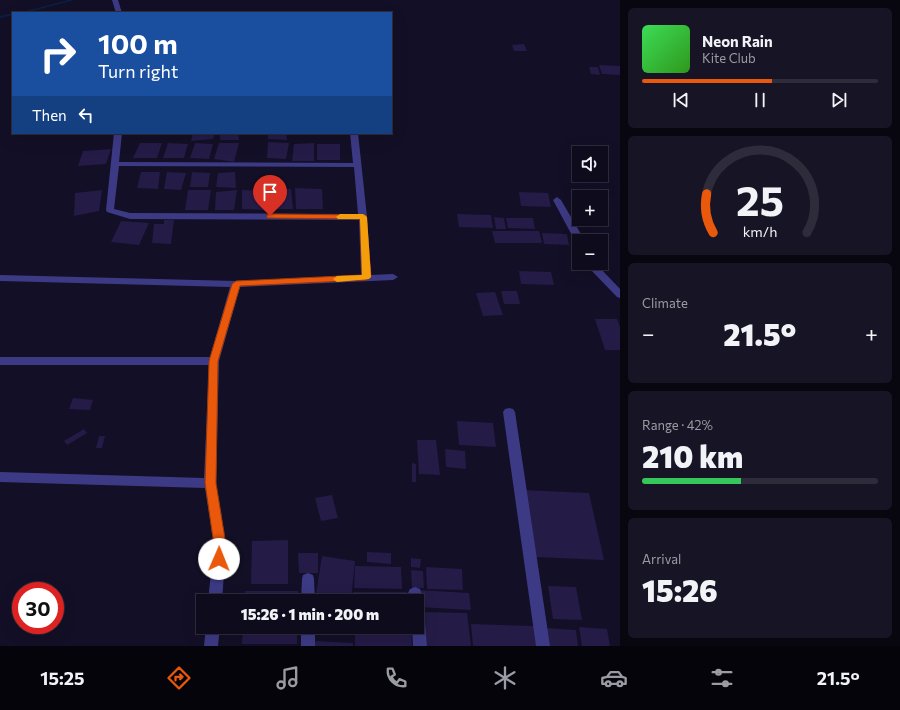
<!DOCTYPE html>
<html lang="en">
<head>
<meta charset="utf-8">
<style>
  body { margin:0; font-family:Commissioner,sans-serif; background:#171425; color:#f1f3f6; height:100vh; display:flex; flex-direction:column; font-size:15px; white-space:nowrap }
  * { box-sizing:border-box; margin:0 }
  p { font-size:13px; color:#9b9ba3 }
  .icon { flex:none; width:22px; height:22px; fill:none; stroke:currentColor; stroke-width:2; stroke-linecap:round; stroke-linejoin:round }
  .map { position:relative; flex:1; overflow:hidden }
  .drawer { display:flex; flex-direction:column; gap:8px; padding:8px; background:#08060f; width:280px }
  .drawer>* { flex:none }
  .guide { position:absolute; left:12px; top:12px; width:380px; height:122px; border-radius:0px; box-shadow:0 4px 16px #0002,0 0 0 1px #2e2b3b; background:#1a4fa0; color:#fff; overflow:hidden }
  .tools { position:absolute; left:572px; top:146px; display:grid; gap:8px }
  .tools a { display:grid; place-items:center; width:36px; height:36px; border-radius:0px; background:#0e0b1c; box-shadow:0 4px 16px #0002,0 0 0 1px #2e2b3b; font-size:20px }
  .speed { position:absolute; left:12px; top:582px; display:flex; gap:8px; font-size:20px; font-weight:700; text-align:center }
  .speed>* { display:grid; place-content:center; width:52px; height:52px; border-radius:50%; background:#0e0b1c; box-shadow:0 4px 16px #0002,0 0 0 1px #2e2b3b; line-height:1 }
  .speed .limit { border:6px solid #d22; background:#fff; color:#111 }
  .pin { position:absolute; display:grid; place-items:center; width:34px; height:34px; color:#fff; margin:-41px -17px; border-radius:50% 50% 50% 0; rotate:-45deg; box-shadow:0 0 4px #0007 }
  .pin .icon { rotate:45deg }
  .me { position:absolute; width:44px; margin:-22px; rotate:1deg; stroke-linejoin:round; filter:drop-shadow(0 0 3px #0008) }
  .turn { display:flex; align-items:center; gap:14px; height:84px; padding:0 20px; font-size:18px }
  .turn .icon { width:52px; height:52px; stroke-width:2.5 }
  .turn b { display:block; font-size:28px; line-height:34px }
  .then { display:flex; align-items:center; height:38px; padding:0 20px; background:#0003; gap:8px; font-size:15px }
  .big { font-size:30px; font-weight:800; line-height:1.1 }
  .drawer .widget { flex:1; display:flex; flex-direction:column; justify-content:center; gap:6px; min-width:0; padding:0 14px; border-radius:6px; background:#171425 }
  .drawer .dial { align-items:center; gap:0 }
  .dial svg { height:104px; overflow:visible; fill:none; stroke:#2e2b3b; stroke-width:7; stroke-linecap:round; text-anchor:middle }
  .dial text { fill:#f1f3f6; stroke:none }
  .song { display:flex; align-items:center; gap:12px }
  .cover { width:48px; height:48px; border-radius:6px; background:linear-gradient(135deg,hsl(130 70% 55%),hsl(110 70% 35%)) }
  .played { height:4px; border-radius:2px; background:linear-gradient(90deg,#ea580c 55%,#2e2b3b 55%) }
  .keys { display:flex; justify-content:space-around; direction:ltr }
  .heat { display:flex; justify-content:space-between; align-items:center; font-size:22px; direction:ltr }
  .charge { height:6px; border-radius:3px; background:linear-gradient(90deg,#34c759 42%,#2e2b3b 0) }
  .trip { position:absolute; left:196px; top:594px; width:228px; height:40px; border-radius:0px; background:#0e0b1c; box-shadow:0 4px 16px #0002,0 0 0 1px #2e2b3b; font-weight:800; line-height:40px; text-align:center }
  .tabs { display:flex; height:64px; justify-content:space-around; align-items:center; background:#06040b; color:#9b9ba3 }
  .tabs .icon { width:28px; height:28px }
  .tabs .on { color:#ea580c }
  .tabs b { font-size:18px; color:#f1f3f6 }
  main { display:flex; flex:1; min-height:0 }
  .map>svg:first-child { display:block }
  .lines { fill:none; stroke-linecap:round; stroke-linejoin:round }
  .stream { fill:#0a1f44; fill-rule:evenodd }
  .building { fill:#241b47 }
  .minor { fill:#3d3a85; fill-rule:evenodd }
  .route { fill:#ea580c; stroke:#983908 }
  .slow { fill:#f59e0b }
</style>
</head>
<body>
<main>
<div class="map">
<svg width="620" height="646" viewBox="0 0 620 646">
  <rect width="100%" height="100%" fill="#130f26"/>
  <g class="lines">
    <g class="stream">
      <path d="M68,0H75L25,13H18Z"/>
      <path d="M13,13V15L0,18V16Z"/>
    </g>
  </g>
  <g class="building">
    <path d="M524,44L527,51H514L512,45Z"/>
    <path d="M599,65L620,66V75L602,74Z"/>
    <path d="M589,67H598L600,75L591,74Z"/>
    <path d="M193,133H215L213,139L191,141Z"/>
    <path d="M220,133H238L239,140H220Z"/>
    <path d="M268,133H286L287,140L268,139Z"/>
    <path d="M268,142L289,143L286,159L267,158Z"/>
    <path d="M140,143H162L157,158H133Z"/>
    <path d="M168,143L188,144L184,158H163Z"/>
    <path d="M195,143L213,144L209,159L190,158Z"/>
    <path d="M219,143H239L234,162L214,159Z"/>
    <path d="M314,143V161H292L294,144Z"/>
    <rect x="317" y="144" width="23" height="16"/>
    <path d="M111,149L106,164L78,166L83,151Z"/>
    <path d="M141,172H160L158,189L137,188Z"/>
    <path d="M167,172L186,173L181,190L164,189Z"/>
    <path d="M192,172L210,173L208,187H190Z"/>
    <path d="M235,172L236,188L216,187L218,173Z"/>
    <path d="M295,188L322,189L323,209H296Z"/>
    <path d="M269,189H291L293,209H270Z"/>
    <path d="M102,190L99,211L74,216L75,193Z"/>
    <path d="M188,190H211L208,210H185Z"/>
    <path d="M237,190L234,210H215L216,192Z"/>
    <path d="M242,190L265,191L266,210L242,209Z"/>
    <path d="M519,192L548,193L551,207L521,206Z"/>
    <path d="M457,214L491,215L493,228L459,227Z"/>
    <path d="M494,217L504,218L506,229H496Z"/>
    <path d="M506,218H533L535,229L508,228Z"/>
    <path d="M164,220H174L171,244L152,243L154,224H164Z"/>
    <path d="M121,221L149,223L139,245L111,242Z"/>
    <path d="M492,231H539L542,243H495Z"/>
    <path d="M542,233L567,234L569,245L544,244Z"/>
    <path d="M519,271L551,272L554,285L521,284Z"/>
    <path d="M501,291H517L520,304H504Z"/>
    <path d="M495,292L503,315L483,316L476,293Z"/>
    <path d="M595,319H617L620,327V350H605Z"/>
    <path d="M73,398L93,400L90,410L69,409Z"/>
    <path d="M457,421L493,423L496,447L459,445Z"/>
    <path d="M84,429L87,433L67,445L64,441Z"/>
    <path d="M99,436H105L102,448H96Z"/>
    <path d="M417,440H436L440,475L419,474Z"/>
    <path d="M445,449L465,451L466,469L446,467Z"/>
    <path d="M412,463L416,464V482H412Z"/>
    <path d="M524,490L589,493L604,560L535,557Z"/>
    <path d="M332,495L338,518L321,521L315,498Z"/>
    <path d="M288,540V584H251L252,541Z"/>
    <path d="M367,552L391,553V564L367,562Z"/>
    <path d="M298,553H318V573H299Z"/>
    <path d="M322,556L355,561L351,599L316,594Z"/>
    <path d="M411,558L421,559L420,568L411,567Z"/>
    <path d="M355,566L401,567L402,589L354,588Z"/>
    <path d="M426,567L462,569L463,590L427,589Z"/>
    <path d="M411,570L423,571L424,588H412Z"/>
    <path d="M548,586L576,587L582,620L553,619Z"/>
    <path d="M418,590L469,593L471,610L418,607Z"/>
    <path d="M245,591H298V601H244Z"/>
    <path d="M353,592H407L408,601H354Z"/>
    <path d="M421,612L467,613L471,646H423Z"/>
    <path d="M471,624L534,626L537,646H473Z"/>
    <path d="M243,627H297V644H242Z"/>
    <path d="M311,627H349V634L311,631Z"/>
    <path d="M355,627H411L412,646H355Z"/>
    <path d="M579,627L607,629L610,646H582Z"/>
    <path d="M546,628L576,630L578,646H548Z"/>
    <path d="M314,641L353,643V646H314Z"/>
  </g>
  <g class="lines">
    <g class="minor">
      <path d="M112,0H118L122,13H116Z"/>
      <path d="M114,133H122L119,162L353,163L350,133H358L367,217L371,275L393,274L398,277L393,280L240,287L219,361L216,483L226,545L222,601H208L214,545L205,488L0,482V472L204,478L209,365H0V357H210L230,287L0,281V275L236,281L361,275L359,220L130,219L107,212L106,210ZM119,166L354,167L358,214L130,213L114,209Z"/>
      <path d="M557,197L561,200L585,241H579V244L575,241L553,200Z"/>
      <path d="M587,263H597L599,267L620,289V298L617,297L592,271Z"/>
      <path d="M509,408L513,409L515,412L550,646H536L503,412L505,409Z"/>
      <path d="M308,573L313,575L314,579L315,601H301L302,579L303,575Z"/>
      <path d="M415,587L420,589C422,595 423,600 421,605L417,607L422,609L424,613L427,646H413L412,627H417V601H409L408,593L410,589Z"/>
      <path d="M206,627H220L218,646H204Z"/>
      <rect x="301" y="627" width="14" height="19"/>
    </g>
  </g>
  <path class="route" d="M270,214L366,215L371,277L366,280L240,286L218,361L216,483L226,545L223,563L219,564L215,563L213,559L214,545L205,483L209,361L232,284L236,281L362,275L360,219L267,218V215Z"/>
  <path class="slow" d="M340,214H363L367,217L371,277L369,279L337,282L333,279L337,276L362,275L360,219H338L336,217Z"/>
</svg>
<div class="tools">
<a><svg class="icon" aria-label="sound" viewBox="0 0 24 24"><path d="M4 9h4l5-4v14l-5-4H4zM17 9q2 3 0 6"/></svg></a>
<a>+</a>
<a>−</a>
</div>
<div class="speed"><div class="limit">30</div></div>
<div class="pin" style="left:270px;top:216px;background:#d93025"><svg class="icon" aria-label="arrive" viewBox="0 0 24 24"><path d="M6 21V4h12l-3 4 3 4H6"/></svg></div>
<svg class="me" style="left:219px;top:559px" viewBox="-20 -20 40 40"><circle r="19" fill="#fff"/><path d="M0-13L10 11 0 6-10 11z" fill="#ea580c"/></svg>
<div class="trip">15:26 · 1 min · 200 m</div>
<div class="guide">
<div class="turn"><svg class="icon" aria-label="right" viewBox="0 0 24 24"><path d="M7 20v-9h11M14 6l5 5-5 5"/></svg><div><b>100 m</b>Turn right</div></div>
<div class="then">Then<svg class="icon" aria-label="left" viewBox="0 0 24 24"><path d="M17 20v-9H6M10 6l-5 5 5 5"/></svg></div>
</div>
</div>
<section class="drawer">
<div class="widget">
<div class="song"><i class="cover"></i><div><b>Neon Rain</b><p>Kite Club</p></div></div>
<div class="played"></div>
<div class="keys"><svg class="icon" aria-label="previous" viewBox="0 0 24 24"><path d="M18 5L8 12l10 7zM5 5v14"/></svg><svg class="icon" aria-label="pause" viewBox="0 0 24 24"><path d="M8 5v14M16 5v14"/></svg><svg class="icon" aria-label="next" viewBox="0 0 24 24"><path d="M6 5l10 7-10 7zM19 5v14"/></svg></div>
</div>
<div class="widget dial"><svg viewBox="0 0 100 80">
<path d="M14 69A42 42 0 1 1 86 69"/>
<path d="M14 69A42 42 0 0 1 9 39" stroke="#ea580c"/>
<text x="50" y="56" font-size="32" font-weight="700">25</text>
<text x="50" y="72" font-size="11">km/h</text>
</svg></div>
<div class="widget"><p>Climate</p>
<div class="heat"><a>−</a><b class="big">21.5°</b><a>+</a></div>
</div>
<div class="widget"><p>Range · 42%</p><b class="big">210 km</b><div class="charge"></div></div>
<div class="widget"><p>Arrival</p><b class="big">15:26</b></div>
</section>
</main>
<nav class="tabs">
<b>15:25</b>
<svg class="icon on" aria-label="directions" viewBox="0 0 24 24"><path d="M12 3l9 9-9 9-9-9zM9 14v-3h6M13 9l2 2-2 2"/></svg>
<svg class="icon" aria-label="music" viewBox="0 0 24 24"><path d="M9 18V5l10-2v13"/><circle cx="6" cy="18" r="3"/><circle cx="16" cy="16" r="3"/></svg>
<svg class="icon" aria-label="phone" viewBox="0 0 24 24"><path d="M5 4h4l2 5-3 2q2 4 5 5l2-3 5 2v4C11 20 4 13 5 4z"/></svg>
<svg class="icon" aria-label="climate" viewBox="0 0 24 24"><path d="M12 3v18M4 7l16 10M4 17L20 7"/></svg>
<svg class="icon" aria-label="car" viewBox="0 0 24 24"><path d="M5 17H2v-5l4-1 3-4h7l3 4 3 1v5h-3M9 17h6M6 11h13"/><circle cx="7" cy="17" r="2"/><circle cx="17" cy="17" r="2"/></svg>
<svg class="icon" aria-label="filters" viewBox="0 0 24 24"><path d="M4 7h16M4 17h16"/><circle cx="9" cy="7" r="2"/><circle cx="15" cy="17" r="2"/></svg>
<b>21.5°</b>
</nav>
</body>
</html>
